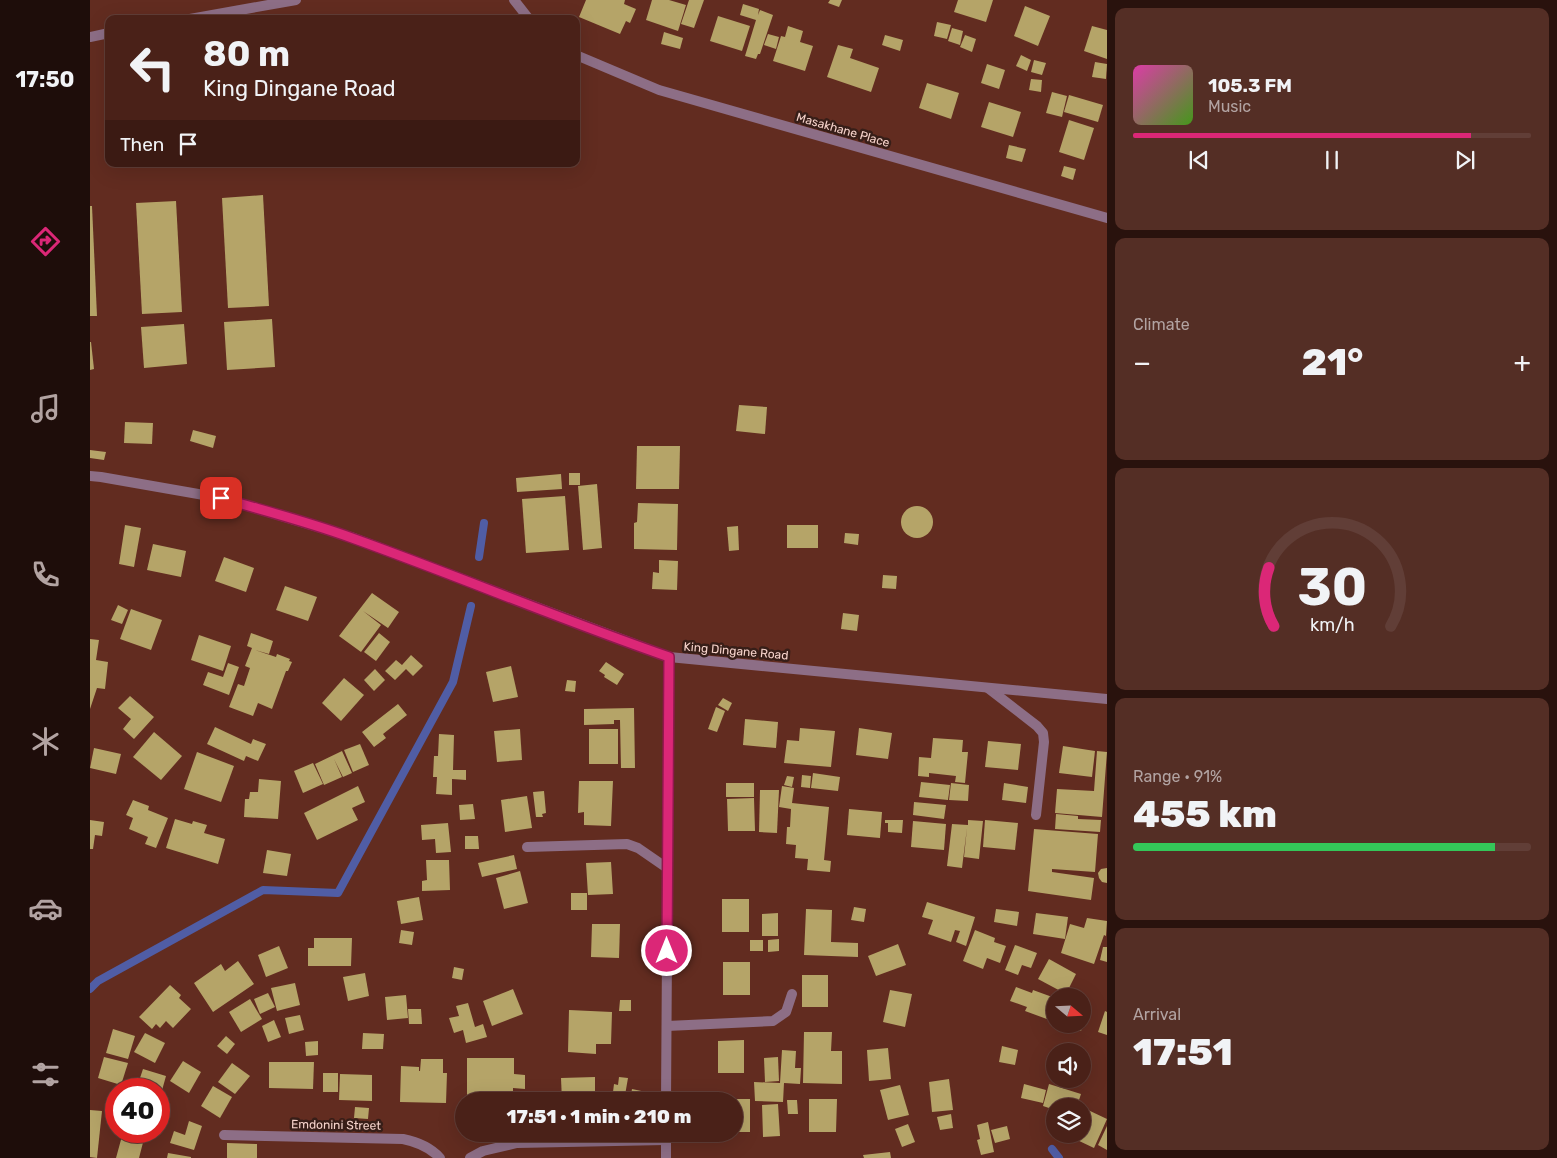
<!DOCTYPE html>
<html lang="en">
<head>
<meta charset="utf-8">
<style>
  body { margin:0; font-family:Rubik,sans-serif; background:#542e25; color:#f1f3f6; height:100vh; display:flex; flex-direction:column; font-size:19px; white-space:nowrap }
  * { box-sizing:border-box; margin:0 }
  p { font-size:16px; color:#b2a3a2 }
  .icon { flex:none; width:28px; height:28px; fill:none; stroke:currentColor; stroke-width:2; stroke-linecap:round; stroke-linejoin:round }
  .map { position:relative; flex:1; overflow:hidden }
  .details { display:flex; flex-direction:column; gap:8px; padding:8px; background:#29120d; width:450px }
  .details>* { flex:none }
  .top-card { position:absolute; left:15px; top:15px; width:475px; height:152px; border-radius:10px; box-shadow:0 5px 20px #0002,0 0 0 1px #613e37; background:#4a2118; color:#f1f3f6; overflow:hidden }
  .needle { width:32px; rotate:109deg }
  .fabs { position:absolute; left:956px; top:988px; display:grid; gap:10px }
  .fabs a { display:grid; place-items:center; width:45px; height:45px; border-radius:50%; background:#4a2118; box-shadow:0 5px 20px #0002,0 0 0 1px #613e37; font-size:25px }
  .speed { position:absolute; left:15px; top:1078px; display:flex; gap:10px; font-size:25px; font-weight:700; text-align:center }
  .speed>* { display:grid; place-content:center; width:65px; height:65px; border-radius:50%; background:#4a2118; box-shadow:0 5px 20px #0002,0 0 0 1px #613e37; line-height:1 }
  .speed .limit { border:8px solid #d22; background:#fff; color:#111 }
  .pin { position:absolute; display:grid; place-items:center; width:42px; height:42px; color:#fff; margin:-21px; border-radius:10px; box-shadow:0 2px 8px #0006 }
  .me { position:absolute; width:55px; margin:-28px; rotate:0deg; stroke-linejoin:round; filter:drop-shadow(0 0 4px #0008) }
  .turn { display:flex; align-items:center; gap:18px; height:105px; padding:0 15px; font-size:22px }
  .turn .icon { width:65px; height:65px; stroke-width:2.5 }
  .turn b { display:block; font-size:35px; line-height:42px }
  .then { display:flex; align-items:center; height:48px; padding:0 15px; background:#0003; gap:10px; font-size:19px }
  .big { font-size:38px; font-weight:800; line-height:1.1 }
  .details .widget { flex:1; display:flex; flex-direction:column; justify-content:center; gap:8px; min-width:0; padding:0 18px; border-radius:10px; background:#542e25 }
  .details .dial { align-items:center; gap:0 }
  .dial svg { height:130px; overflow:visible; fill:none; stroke:#613e37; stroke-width:7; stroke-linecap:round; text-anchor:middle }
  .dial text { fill:#f1f3f6; stroke:none }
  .song { display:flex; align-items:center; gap:15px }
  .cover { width:60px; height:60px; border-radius:8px; background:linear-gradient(135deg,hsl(320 70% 55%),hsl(100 70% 35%)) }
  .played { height:5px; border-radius:2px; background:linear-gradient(90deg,#db2777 85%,#613e37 85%) }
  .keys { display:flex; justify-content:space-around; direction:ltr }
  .heat { display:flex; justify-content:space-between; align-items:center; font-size:28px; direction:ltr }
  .charge { height:8px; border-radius:4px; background:linear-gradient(90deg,#34c759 91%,#613e37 0) }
  .trip { position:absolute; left:365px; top:1092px; width:288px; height:50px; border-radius:25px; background:#4a2118; box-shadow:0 5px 20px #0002,0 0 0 1px #613e37; font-weight:800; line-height:50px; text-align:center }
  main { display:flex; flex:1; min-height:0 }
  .dock { display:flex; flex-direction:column; width:90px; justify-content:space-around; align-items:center; background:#1e0d0a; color:#b2a3a2 }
  .dock .icon { width:35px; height:35px }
  .dock .current { color:#db2777 }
  .dock b { font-size:22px; color:#f1f3f6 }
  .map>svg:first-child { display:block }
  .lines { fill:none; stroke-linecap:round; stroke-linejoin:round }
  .stream { stroke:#505da5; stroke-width:8 }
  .building { fill:#b5a468 }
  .minor { stroke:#8d6e86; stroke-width:10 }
  .tertiary { stroke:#8d6e86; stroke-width:10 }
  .route-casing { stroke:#8e194d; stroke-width:12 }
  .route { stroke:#db2777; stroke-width:9 }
  .labels { text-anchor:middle; stroke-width:5; stroke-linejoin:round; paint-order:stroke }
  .street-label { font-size:12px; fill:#f6d3cb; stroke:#371e18 }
</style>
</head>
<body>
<main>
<nav class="dock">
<b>17:50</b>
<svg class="icon current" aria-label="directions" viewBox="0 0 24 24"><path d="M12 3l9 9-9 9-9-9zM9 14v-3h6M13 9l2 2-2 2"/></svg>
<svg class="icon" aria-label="music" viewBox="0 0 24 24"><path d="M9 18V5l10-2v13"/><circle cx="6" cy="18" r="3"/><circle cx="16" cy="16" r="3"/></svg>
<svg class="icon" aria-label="phone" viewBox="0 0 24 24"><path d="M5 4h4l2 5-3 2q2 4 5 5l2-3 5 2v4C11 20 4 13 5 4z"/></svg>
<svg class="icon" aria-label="climate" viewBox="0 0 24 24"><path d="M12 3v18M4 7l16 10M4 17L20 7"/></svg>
<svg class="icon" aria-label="car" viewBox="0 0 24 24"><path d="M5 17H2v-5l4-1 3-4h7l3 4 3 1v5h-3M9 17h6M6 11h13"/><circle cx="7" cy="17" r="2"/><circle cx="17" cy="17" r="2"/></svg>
<svg class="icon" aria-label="filters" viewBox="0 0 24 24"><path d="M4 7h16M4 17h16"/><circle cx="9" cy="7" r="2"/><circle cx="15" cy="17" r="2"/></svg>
</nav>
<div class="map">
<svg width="1017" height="1158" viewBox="0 0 1017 1158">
  <rect width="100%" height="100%" fill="#622c20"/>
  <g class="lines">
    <g class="stream">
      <path d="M389,557L394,523"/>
      <path d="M0,989L8,981L173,890L248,893L363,682L381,606"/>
      <path d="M962,1149L969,1158"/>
    </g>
  </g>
  <g class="building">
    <path d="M496,0H535L534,4L546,9L540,23L536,21L530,34L489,17Z"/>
    <path d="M562,0H579L596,5L588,31L556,20Z"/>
    <path d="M599,0H614L604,28L591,24Z"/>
    <path d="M740,0H752L749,7L738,3Z"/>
    <path d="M868,0H903L896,22L864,12Z"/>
    <path d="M653,4L669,9L668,15L670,10L683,15L670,54H668L666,59L655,56L666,20L650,15Z"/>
    <path d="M935,6L960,16L948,46L924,36Z"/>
    <path d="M628,16L660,26L652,51L620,41Z"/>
    <path d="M847,22L861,25L857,39L844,36Z"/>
    <path d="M698,26L713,31L710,42L723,46L715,71L683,61L691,36L695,37Z"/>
    <path d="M1002,26L1017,30V59L994,51Z"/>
    <path d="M862,28L873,31L870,45L858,41Z"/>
    <path d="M574,32L593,38L590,49L571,44Z"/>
    <path d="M678,34L689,37L686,49L674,45Z"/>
    <path d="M795,35L813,40L810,51L792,45Z"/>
    <path d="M875,35L886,39L882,52L870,47Z"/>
    <path d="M748,45L763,49L760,58L789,68L781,92L737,77Z"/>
    <path d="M931,55L941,60L937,71L926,66Z"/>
    <path d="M944,60L956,63L952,75L941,72Z"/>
    <path d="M1005,62L1017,64L1016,79L1002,77Z"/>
    <path d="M897,64L915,70L909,89L891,83Z"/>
    <path d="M941,79L952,80L951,92L939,90Z"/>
    <path d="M837,83L869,93L861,119L829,108Z"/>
    <path d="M962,92L977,96L972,117L956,113Z"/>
    <path d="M979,95L1013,105L1008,122L974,112Z"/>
    <path d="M899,102L931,112L923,137L891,127Z"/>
    <path d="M979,120L1004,128L994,160L969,152Z"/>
    <path d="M919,145L936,149L932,162L916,158Z"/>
    <path d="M974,166L986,169L983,180L971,176Z"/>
    <path d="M173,195L179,306L138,308L132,198Z"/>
    <path d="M86,201L92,312L52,314L46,203Z"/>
    <path d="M0,206H2L7,316H0Z"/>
    <path d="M182,319L185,367L137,370L134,322Z"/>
    <path d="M94,324L97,364L54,368L51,327Z"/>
    <path d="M0,342H1L4,369L0,370Z"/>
    <path d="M649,405L677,407L675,434L646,431Z"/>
    <path d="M35,422L63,423L62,444L34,443Z"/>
    <path d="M103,430L126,436L123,448L100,441Z"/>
    <path d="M547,446H590L589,489H546Z"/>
    <path d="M0,450L16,452L14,460L0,458Z"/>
    <rect x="479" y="473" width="11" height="12"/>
    <path d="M471,474L472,489L427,492L426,478Z"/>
    <path d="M507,484L512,548L493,550L488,486Z"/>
    <path d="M475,496L479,550L436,553L432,499Z"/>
    <path d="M548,503L588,504L587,550L544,549V523L547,522Z"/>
    <circle cx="827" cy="522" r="16"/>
    <path d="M35,525L51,528L44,567L29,564Z"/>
    <rect x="697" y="525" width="31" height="23"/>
    <path d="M648,526L649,550L639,551L637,527Z"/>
    <path d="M755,533L769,534L768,545L754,543Z"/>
    <path d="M63,544L96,551L91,577L57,570Z"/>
    <path d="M134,557L164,568L156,592L125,581Z"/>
    <path d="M569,560L588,561L587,590L562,589L563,572L569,573Z"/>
    <path d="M793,575L807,576L806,589L792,588Z"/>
    <path d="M195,586L227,597L218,621L186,610Z"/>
    <path d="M282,593L309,612L298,628L273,611L291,625L271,652L249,636Z"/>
    <path d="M28,605L38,610L32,624L21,620Z"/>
    <path d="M41,609L72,620L61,650L30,639Z"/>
    <path d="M753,613L769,615L767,631L751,629Z"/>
    <path d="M161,633L183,641L179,654L165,650L186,657L187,654L200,659L199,661L202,662L198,671H196L182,709L168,703L163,716L139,707L148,684L154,686L160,668L155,666L162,648L157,646Z"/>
    <path d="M289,633L300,642L286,661L274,652Z"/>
    <path d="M109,635L141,646L133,671L101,660Z"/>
    <path d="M0,639L9,640L6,660L18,662L15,689L7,688L0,709Z"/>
    <path d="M321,655L333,666L323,676L316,669L305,680L295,671L306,660L312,665Z"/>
    <path d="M516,662L534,674L527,685L514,677L515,675L509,671Z"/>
    <path d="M138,663L149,667L139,695L113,685L118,672L133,677Z"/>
    <path d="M421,666L428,697L403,702L396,672Z"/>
    <path d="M285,669L295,680L284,691L274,680Z"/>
    <path d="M254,678L274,695L251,721L232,703Z"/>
    <path d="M477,680L486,681L485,692L475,691Z"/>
    <path d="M40,696L64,717L44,739L33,729L41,719L28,708Z"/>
    <path d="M633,698L642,703L638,711L628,705Z"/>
    <path d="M308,704L317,715L293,734L296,738L284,747L272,732Z"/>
    <path d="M626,707L635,711L627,732L618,729Z"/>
    <path d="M544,708L545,768H531L530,720H524V724L494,725V709Z"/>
    <path d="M655,719L688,722L686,748L653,745Z"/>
    <path d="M125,727L161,744L163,739L176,744L168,761L156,756L154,761L117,744Z"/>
    <path d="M710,728L745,731L741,767L694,763L697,740L709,741Z"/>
    <path d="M769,728L802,733L798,759L766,755Z"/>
    <path d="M430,729L432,760L407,762L404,731Z"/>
    <rect x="499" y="729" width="29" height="35"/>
    <path d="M64,732L92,756L71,780L43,757Z"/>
    <path d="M349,734L364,735L363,770H376V780L362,779V795L346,794L347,777H343L344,756H348Z"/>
    <path d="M843,738L873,740L872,752H878L875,783L865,782L866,776L839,773V777L828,776L829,757L841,758Z"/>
    <path d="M898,741L931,744L928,770L895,767Z"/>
    <path d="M270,744L279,765L263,772L254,750Z"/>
    <path d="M973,746L1005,751L1002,777L969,773Z"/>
    <path d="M4,748L31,754L26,774L0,768Z"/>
    <path d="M252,751L262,773L253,777L244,759L252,777L234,785L225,764Z"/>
    <path d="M1007,751L1017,752L1012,817L965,813L967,789L1004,791Z"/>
    <path d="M107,752L144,766L131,802L94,789Z"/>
    <path d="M223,763L233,784L213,793L204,771Z"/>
    <path d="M723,773L750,777L748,791L721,788Z"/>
    <path d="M712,775L721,776L720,788L711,787Z"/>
    <path d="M697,776L704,777L702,787L694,785Z"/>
    <path d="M169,779L191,781L188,819L154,817L155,799H159L160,792H168Z"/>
    <path d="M489,781H523L521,826L494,825V812L488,813Z"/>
    <path d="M831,782L860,785L858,800L829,797Z"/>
    <rect x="636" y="783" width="28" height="14"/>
    <path d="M861,783L879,785L878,801L859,800Z"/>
    <path d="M914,783L938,787L936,803L912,800Z"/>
    <path d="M268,786L275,802L262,808L268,820L227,840L214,813Z"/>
    <path d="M692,786L704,788L702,803L739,807L734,860L741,861L740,872L717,870L718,859L705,858L706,845L696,844L697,827H700L701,809L689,807Z"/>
    <path d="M670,790H689L687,833L669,832Z"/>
    <path d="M454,791L456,813L452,814L453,817H446L443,792Z"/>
    <path d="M437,796L442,828L415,832L411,800Z"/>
    <path d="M664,798L665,831H638L637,799Z"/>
    <path d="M43,800L59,806L58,810L78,818L66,848L55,844L58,837L39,829L43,818L36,815Z"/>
    <path d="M824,802L856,805L854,819L823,815Z"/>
    <path d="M383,804L385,819L370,820L369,805Z"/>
    <path d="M759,809L792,812L790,838L757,835Z"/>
    <path d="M966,814L988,816V819L1011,820L1010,832L965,829Z"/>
    <path d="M85,819L102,824L103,821L117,825L114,833L135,839L128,864L76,848Z"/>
    <path d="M0,820L14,822L12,836L5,835L3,849H0Z"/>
    <path d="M795,820H813L812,833L798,832V823H795Z"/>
    <path d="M878,820L893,821L889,859L874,857L877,828L872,868L857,866L862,824L878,825Z"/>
    <path d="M895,820L928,823L925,850L893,847Z"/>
    <path d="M823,821L856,824L854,850L821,847Z"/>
    <path d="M358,823L361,852L346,853L345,839L332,840L331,825Z"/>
    <path d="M944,829L1008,834L1005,872L962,869V872L1004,878L1001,900L938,891Z"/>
    <path d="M375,836H388L389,849H375Z"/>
    <path d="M177,850L201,854L197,876L173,873Z"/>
    <path d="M424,855L427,869L392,877L388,863Z"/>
    <path d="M336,860H359L360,890L332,891V881L337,880Z"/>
    <path d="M521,862L523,894L498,895L496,863Z"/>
    <path d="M1017,868V883L1012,882L1009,878L1008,873L1011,869Z"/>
    <path d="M430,871L438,903L414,909L406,878Z"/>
    <rect x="481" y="893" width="16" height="17"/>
    <path d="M329,897L333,920L311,924L307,901Z"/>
    <rect x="632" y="899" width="27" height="33"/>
    <path d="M837,902L885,917L876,946L866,942L870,931L865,930L861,942L838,934L843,920L832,917Z"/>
    <path d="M764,907L776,909L774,922L761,920Z"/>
    <path d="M716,909L742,910L741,942L768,943V957L714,955Z"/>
    <path d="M906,909L929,912L927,926L904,922Z"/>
    <path d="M688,913V936H672V914Z"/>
    <path d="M946,913L978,917L975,939L943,934Z"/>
    <path d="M997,918L1017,921L1016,936L1014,935L1004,964L971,953L980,924L994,928Z"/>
    <path d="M502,924H530L529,958L501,957Z"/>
    <path d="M311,930L324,932L322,945L309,943Z"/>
    <path d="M885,930L905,938L904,942L916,946L910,963L897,958L893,969L873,961Z"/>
    <path d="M224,938H262L261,966H218V948H224Z"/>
    <path d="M689,939V951L678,952V940Z"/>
    <rect x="660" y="940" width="13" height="11"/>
    <path d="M808,944L816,965L786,976L778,956Z"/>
    <path d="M925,945L947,953L941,968L932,965L928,975L915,970Z"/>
    <path d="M189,946L198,968L176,977L168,955Z"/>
    <path d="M1013,947H1017V962L1010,960Z"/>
    <path d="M959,959L986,974L976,994L948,979Z"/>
    <path d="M148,961L164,984L123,1012L104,983L131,964L135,971Z"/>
    <rect x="633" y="962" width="27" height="33"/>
    <path d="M364,967L374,969L372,980L362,978Z"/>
    <path d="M275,973L279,996L258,1001L253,977Z"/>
    <rect x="712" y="975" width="26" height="32"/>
    <path d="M205,983L210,1005L187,1011L181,988Z"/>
    <path d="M80,985L91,995L89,998L101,1009L83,1028L76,1021L70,1028L66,1024L62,1029L49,1017Z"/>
    <path d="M926,987L942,993L943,990L965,998V1022L935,1011L937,1007L920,1001Z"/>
    <path d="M423,989L433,1014L402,1026L393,1001Z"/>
    <path d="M800,990L822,994L815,1027L793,1022Z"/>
    <path d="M178,993L185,1007L170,1014L164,999Z"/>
    <path d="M316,995L318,1018L297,1020L295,997Z"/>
    <path d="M160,999L172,1019L151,1032L139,1012Z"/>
    <path d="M530,1000H541V1011H529Z"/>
    <path d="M378,1003L385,1027L393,1024L397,1037L376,1043L373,1030L364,1033L359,1018L369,1016L366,1006Z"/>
    <path d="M992,1006L1000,1009L991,1031L974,1024H992Z"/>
    <path d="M318,1009H331L332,1024H319Z"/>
    <path d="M479,1010L522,1012L521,1044H506V1054L478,1052Z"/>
    <path d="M1015,1011L1017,1012V1035L1008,1032Z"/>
    <path d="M210,1015L214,1030L199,1034L195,1018Z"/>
    <path d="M184,1020L191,1037L178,1042L172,1026Z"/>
    <path d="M23,1029L45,1036L38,1059L16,1053Z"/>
    <path d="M714,1032H742L741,1051H752V1084L713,1083Z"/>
    <path d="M55,1033L75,1043L65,1063L44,1052Z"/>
    <path d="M273,1033L294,1034L293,1049H272Z"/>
    <path d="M136,1036L145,1044L137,1054L127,1046Z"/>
    <path d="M654,1040V1073H628V1041Z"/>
    <path d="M228,1041V1055L216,1056L215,1042Z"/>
    <path d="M912,1046L928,1050L925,1065L909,1062Z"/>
    <path d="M798,1048L801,1079L779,1081L777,1050Z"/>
    <path d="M692,1050L706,1051L705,1068H711L710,1084L694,1083L693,1102L665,1101L664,1082L690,1083Z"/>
    <path d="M14,1057L38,1063L31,1085L8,1078Z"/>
    <path d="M688,1057L689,1081L675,1082L674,1058Z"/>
    <path d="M377,1058H424V1074L435,1075V1089L423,1088V1101H377Z"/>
    <path d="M331,1059H353V1073H357L356,1103L310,1102L311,1066L329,1067V1071H330Z"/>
    <path d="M93,1061L111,1072L99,1093L80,1081Z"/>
    <path d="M179,1062H224L223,1089L179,1088Z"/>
    <path d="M142,1063L160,1076L145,1094L128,1082Z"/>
    <path d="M53,1069L76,1076L71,1094H69V1089L47,1087Z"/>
    <rect x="233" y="1073" width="15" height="19"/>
    <path d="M250,1074L282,1075V1101L249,1100Z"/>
    <path d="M505,1077V1101H472L471,1078Z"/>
    <path d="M529,1077L538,1078L534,1101L522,1100L524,1084L528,1085Z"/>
    <path d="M859,1079L863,1110L842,1112L839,1082Z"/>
    <path d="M934,1084L956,1090L953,1103L931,1098Z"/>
    <path d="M959,1084L991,1094L987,1106H965V1110L953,1106Z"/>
    <path d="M810,1085L819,1115L798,1120L790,1090Z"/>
    <path d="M123,1086L142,1097L130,1118L111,1106Z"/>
    <path d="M542,1089L556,1092L555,1101H540Z"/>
    <path d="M633,1099H660V1132H644V1101H633Z"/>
    <path d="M719,1099H747L746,1132H719Z"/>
    <path d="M697,1100H707L708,1114H698Z"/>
    <path d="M688,1104L690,1136L673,1137L672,1105Z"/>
    <path d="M265,1107L279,1108L278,1119L264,1118Z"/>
    <path d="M0,1110L12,1111L7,1158L0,1157Z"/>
    <path d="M998,1110L1017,1119L1004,1148L985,1139L987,1134H992V1122Z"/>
    <path d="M861,1114L863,1128L850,1130L847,1117Z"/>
    <path d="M99,1121L112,1126L104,1150L80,1143L84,1131L95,1135Z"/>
    <path d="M898,1122L904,1152L891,1155L887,1140L890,1139L887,1125Z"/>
    <path d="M818,1124L825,1142L812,1147L805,1129Z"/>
    <path d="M917,1126L920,1139L905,1143L901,1130Z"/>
    <path d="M1017,1126V1150L1008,1145Z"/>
    <path d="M35,1131H56L49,1158H26L32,1136L34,1137Z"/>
    <path d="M137,1143L167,1144V1158H137Z"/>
    <path d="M800,1152L801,1158H774L773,1155Z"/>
    <path d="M78,1153L101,1157V1158H77Z"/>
  </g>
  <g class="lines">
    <g class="minor">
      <path d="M424,0L439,19"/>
      <path d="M100,19L206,0"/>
      <path d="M0,37L19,33"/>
      <path d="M486,55L569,90L1017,218"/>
      <path d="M898,688L947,726L953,733L954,742L946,815"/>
      <path d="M437,847L537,844L548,848L577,868"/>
      <path d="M577,1026L683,1021L696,1012L702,994"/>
      <path d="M134,1135L313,1139C328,1142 340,1147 350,1158"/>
      <path d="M380,1158L393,1151L427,1143L575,1140"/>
    </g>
    <g class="tertiary">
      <path d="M0,476L11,477L131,498L261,537L579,657L1017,699"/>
      <path d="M576,1101L579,657"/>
      <path d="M576,1158V1134"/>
    </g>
  </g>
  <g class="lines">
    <g class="route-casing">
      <path id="route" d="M131,498C175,511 219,522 262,538C368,576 472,620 579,657L577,951"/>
    </g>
    <use href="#route" class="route"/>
  </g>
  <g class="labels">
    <g class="street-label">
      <text transform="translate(753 130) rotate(16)" y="4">Masakhane Place</text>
      <text transform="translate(646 651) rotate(5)" y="4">King Dingane Road</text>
      <text transform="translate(246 1125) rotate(1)" y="4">Emdonini Street</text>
    </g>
  </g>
</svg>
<div class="fabs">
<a><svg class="needle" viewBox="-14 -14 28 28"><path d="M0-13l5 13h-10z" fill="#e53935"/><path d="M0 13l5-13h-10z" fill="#b2a3a2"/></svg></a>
<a><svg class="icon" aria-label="sound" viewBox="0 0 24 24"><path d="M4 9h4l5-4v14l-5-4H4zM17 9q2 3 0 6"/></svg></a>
<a><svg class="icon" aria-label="layers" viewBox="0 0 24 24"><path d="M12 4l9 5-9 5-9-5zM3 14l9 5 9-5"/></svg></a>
</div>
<div class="speed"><div class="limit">40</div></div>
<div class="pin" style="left:131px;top:498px;background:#d93025"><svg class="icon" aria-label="arrive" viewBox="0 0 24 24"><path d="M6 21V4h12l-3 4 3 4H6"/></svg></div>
<svg class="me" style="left:577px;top:951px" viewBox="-20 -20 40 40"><circle r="17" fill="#db2777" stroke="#fff" stroke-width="3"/><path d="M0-11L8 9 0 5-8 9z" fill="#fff"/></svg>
<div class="trip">17:51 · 1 min · 210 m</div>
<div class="top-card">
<div class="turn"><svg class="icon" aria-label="left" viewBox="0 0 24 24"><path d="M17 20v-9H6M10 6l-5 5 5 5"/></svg><div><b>80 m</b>King Dingane Road</div></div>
<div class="then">Then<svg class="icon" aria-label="arrive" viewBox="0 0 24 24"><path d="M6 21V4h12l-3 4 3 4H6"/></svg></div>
</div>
</div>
<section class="details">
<div class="widget">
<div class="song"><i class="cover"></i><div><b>105.3 FM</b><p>Music</p></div></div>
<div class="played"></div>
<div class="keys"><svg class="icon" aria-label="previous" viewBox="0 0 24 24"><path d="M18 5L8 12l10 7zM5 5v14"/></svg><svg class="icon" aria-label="pause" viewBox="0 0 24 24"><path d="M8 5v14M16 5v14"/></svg><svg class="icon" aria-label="next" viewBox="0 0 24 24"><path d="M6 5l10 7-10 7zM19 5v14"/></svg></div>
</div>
<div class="widget"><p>Climate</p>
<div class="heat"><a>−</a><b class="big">21°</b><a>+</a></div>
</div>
<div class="widget dial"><svg viewBox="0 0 100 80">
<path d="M14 69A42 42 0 1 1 86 69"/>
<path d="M14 69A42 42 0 0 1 11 33" stroke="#db2777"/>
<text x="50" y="56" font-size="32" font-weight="700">30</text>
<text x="50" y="72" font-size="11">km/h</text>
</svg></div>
<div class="widget"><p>Range · 91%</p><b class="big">455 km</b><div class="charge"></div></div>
<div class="widget"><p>Arrival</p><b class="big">17:51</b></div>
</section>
</main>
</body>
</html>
